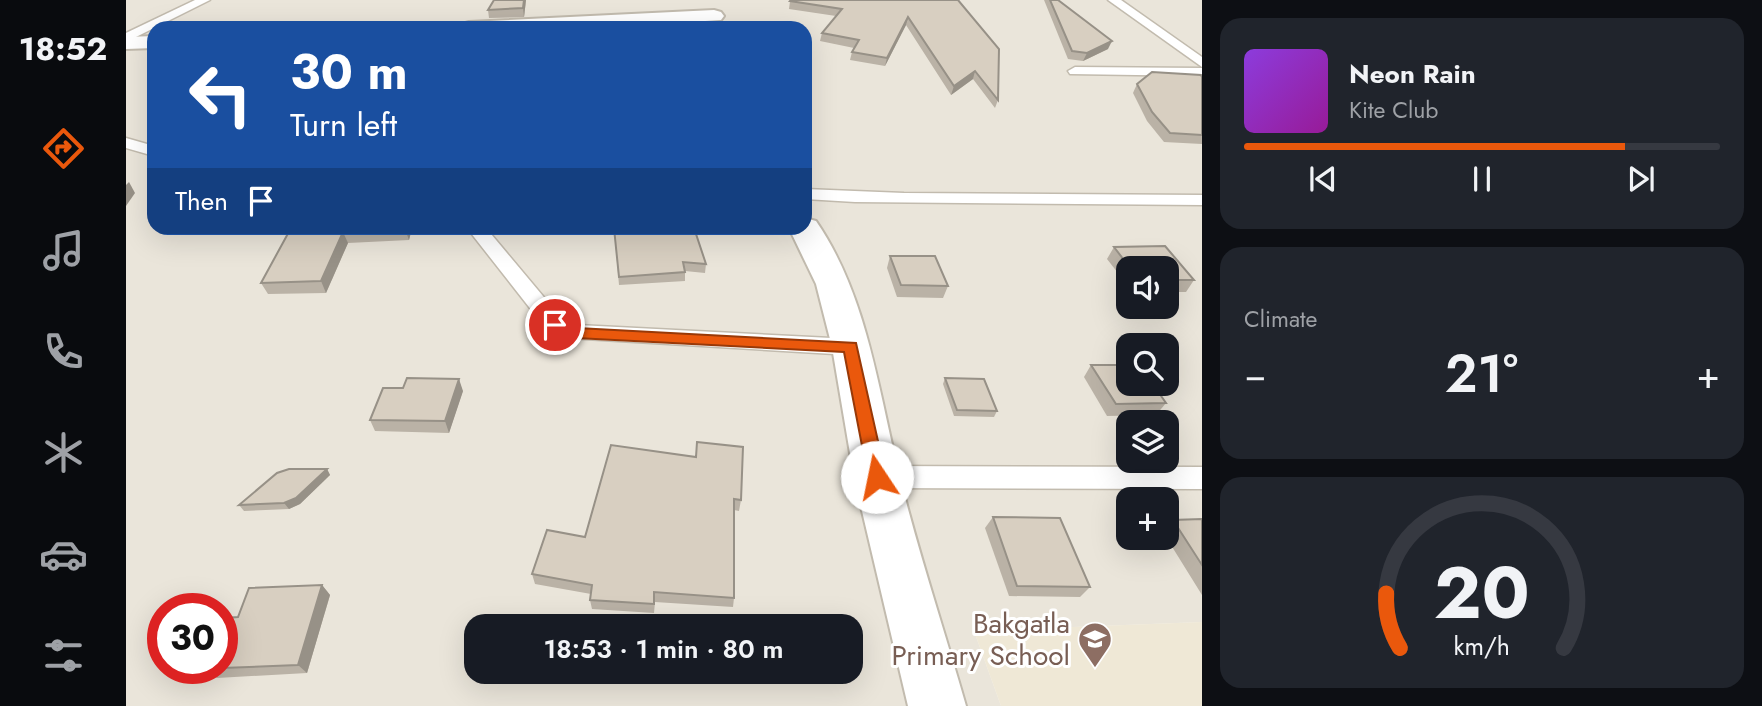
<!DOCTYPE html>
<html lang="en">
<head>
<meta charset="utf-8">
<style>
  body { margin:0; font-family:Jost,sans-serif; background:#20242c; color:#f1f3f6; height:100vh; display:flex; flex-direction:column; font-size:26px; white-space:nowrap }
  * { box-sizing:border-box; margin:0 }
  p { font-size:23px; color:#9ea1a6 }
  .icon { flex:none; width:38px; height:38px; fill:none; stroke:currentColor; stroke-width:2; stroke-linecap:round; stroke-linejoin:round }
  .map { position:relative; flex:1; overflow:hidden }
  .details { display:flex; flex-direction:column; gap:18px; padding:18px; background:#0d0f14; width:560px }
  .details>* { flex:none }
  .top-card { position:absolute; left:21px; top:21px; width:665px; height:214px; border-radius:21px; box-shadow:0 7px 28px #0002; background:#1a4fa0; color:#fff; overflow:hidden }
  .tools { position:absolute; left:990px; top:256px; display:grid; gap:14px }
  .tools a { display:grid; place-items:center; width:63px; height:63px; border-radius:14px; background:#171b24; box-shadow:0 7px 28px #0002; font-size:35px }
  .speed { position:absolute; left:21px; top:593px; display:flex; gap:14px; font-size:35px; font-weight:700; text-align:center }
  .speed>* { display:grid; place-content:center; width:91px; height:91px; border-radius:50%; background:#171b24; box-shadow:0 7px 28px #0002; line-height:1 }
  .speed .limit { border:10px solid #d22; background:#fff; color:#111 }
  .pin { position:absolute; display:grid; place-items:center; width:60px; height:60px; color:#fff; margin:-30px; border:4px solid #fff; border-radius:50%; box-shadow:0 2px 7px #0007 }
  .me { position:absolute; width:77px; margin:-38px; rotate:349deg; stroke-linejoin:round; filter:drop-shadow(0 0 5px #0008) }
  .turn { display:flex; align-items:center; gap:24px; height:147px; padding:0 28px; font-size:32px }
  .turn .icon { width:91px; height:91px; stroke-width:2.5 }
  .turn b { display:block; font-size:49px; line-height:60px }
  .then { display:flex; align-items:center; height:66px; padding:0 28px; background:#0003; gap:14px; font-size:26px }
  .big { font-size:52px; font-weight:600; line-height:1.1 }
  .details .widget { flex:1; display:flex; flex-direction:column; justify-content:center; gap:10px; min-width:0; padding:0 24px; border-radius:21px; background:#20242c }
  .details .dial { align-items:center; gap:0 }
  .dial svg { height:182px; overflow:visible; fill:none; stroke:#363941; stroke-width:7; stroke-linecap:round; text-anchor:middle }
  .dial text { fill:#f1f3f6; stroke:none }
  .song { display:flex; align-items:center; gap:21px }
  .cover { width:84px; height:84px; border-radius:10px; background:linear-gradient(135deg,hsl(270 70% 55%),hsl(300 70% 35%)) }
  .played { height:7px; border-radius:4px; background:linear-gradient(90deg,#ea580c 80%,#363941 80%) }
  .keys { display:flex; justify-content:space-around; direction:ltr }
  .heat { display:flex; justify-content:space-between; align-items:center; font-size:38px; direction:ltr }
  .trip { position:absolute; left:338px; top:614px; width:399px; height:70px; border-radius:21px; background:#171b24; box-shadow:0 7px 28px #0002; font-weight:600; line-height:70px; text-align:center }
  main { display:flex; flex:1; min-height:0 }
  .dock { display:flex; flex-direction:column; width:126px; justify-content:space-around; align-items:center; background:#090b0e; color:#9ea1a6 }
  .dock .icon { width:49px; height:49px }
  .dock .active { color:#ea580c }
  .dock b { font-size:32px; color:#f1f3f6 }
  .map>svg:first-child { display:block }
  .residential { fill:#eae5da; fill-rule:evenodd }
  .education { fill:#efe8d6 }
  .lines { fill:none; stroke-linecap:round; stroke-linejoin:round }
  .lane-casing { stroke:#c2bbae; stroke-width:3 }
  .street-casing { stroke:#c2bbae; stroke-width:4 }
  .lane { fill:#fff; fill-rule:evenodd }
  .street { fill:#fff; fill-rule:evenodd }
  .wall { fill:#bab2a6 }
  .shaded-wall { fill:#979187 }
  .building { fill:#d8cfc1; stroke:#979187; stroke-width:2 }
  .route { fill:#ea580c; stroke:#983908; stroke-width:2 }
  .labels { text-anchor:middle; stroke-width:6; stroke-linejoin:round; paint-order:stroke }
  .near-education-label { font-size:28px; fill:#785e54; stroke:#fff; text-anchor:end }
</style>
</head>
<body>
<main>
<nav class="dock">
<b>18:52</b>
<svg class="icon active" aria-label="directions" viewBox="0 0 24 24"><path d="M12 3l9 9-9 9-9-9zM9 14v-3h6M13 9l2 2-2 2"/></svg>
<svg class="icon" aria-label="music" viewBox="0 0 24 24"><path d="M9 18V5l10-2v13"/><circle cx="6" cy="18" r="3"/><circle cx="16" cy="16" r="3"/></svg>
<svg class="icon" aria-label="phone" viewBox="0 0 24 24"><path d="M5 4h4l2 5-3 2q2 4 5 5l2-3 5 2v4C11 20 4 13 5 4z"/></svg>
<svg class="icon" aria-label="climate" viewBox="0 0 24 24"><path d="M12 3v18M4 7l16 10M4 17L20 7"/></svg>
<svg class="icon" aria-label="car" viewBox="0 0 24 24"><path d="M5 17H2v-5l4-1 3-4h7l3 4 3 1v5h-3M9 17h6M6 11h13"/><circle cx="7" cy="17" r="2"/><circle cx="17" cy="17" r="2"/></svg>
<svg class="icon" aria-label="filters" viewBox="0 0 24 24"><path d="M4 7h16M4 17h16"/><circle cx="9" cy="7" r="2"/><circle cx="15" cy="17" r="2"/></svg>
</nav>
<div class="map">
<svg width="1076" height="706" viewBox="0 0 1076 706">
  <rect width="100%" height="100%" fill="#f6f3ec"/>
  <path class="residential" d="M0,0H1076V622L848,631L875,706H0ZM28,28H679V228H28ZM1003,268H1041V306H1003ZM1003,345H1041V383H1003ZM1003,422H1041V460H1003ZM1003,499H1041V537H1003ZM37,609H96V668H37ZM350,626H724V672H350Z"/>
  <path class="education" d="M1076,622V706H875L848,631Z"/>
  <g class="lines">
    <g class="lane-casing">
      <g id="lane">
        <path d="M69,0H84L0,42V33Z"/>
        <path d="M982,0H995L1076,57V67Z"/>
        <path d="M949,67L1076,68V76L944,74L942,71Z"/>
        <path d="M0,138L28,146V156L0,148Z"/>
        <path d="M679,189L778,193L1076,195V205L729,202L679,199Z"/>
        <path d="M341,228H360L437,320L452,325L725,339L733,341L736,347L733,353L725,355L442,338L421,330Z"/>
        <path d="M751,466L1076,467V489L751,488L742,485L738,477L742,469Z"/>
      </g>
    </g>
    <g class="street-casing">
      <g id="street">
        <path d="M588,10L595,12L598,16L595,20L469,28H333L336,24L343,22Z"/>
        <path d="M28,36V48L0,49V37Z"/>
        <path d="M679,218L690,221C741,295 752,389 773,474C792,552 818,629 840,706H782L728,477L706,347L690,284L663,228H679Z"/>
      </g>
    </g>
    <use href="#lane" class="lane"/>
    <use href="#street" class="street"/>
  </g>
  <g class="wall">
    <path d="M368,0H400L398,17L363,18L362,10Z"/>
    <path d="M832,0L872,100L869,108L847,79L825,95L780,25L759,66L724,60L726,52L728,48L694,41L696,33L710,16L663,9L664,1Z"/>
    <path d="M918,0H932L982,49L957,61L942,59Z"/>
    <path d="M1076,77V144L1038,142L1021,121L1007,93L1011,84Z"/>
    <path d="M165,228H286L283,240L222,243L200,293L142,294L135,283Z"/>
    <path d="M488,228L580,264L579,273L559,271V281L493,285Z"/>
    <path d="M1039,246L1068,280L1060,292H1041V268H1003V287L981,259L988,247Z"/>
    <path d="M764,256L822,286L817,298L771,297L761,268Z"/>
    <path d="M965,365L1040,403L1030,415L981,416L958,377Z"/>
    <path d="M819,378L871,411L868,417L828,416L817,384Z"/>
    <path d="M337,391L323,433L249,431L244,420Z"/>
    <path d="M570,457L615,500L613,511L608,510V598L607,607L529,602L528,613L466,609L464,600L465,594L409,584L406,574Z"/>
    <path d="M201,469L204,475L174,504L163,509L118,511L113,505Z"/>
    <path d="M867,517L964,587L954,597L883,596L859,528Z"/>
    <path d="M1076,519V595L1040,537H1041V526L1047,520Z"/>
    <path d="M196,585L204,595L181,673L91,678L79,669L112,617Z"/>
  </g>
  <g class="shaded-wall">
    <path d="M398,0H400L398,17L397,8Z"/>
    <path d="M782,17L780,25L759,66L761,58Z"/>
    <path d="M986,41L982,49L957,61L961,53Z"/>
    <path d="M849,71L847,79L825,95L828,86Z"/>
    <path d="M3,182L9,193L0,206V185Z"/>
    <path d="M279,228H286L283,240L279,229Z"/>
    <path d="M217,232L222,243L200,293L195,281Z"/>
    <path d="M333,379L337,391L323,433L319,421Z"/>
    <path d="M201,469L204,475L174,504L163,509L158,503Z"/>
    <path d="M196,585L204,595L181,673L172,665Z"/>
  </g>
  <g class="building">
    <path d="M368,0H398L397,8L362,10Z"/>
    <path d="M665,0H832L873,49L872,100L849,71L828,86L782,17L761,58L726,52L733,40L696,33L716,9L664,1Z"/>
    <path d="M924,0H932L986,41L961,53L946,51Z"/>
    <path d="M355,26H395V28H354Z"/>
    <path d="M1026,72L1075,75L1076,77V135L1044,133L1026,112L1011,84Z"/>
    <path d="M165,228H279V229L217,232L195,281L135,283Z"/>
    <path d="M488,228H568L580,264L557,262L559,272L493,277Z"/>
    <path d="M1039,246L1068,280H1041V268H1004L988,247Z"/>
    <path d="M764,256H809L822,286L775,285Z"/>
    <path d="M965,365H1003V383H1026L1040,403L990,404Z"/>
    <path d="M281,378L333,379L319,421L244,420L257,388H277Z"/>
    <path d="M819,378L858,379L871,411L831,410Z"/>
    <path d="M571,442L617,447L615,500L608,499V598L528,592V604L464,600L466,585L406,574L421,530L459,537L485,445L570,457Z"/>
    <path d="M163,469H201L170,498L158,503L113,505L151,473Z"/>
    <path d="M867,517L934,518L964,587L891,586Z"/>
    <path d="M1076,519V565L1047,520Z"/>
    <path d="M196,585L172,665L96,668V625L99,618L112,617L123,588Z"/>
  </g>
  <path class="route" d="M429,320L451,328L730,343L760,477L758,483L751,485L744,483L742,477L718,352L450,338L424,329L422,325L424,321Z"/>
  <defs>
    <g id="school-pin" transform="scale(1.75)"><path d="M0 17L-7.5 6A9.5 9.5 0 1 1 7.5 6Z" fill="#8d6e63" stroke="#fff"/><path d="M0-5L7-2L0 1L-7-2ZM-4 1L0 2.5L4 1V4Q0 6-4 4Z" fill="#fff"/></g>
  </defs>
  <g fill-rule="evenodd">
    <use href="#school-pin" x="969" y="639"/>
  </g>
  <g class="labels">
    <g class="near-education-label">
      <text x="944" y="633">Bakgatla<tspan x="944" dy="32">Primary School</tspan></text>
    </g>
  </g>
</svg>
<div class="tools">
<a><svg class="icon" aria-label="sound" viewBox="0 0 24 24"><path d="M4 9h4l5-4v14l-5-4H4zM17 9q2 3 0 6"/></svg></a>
<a><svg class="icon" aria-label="search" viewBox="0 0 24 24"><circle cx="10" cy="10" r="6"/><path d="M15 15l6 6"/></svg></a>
<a><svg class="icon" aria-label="layers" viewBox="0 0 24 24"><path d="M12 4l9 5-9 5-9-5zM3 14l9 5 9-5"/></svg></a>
<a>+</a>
</div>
<div class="speed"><div class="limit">30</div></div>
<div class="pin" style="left:429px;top:325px;background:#d93025"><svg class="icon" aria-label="arrive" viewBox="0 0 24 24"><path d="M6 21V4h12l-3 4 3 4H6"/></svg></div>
<svg class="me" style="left:751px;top:477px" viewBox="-20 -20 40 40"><circle r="19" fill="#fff"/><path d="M0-13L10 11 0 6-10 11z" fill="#ea580c"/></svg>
<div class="trip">18:53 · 1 min · 80 m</div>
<div class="top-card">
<div class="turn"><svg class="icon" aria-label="left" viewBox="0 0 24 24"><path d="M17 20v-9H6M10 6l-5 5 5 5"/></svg><div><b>30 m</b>Turn left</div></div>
<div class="then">Then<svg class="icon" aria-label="arrive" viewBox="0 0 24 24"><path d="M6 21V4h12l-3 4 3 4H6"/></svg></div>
</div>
</div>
<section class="details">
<div class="widget">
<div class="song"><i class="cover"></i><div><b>Neon Rain</b><p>Kite Club</p></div></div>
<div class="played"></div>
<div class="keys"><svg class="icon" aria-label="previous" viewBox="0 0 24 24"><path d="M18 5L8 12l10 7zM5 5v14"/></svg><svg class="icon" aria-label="pause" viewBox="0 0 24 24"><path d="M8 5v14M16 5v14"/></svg><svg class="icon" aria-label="next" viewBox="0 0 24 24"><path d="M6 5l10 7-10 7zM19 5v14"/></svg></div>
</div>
<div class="widget"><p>Climate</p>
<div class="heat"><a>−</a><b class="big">21°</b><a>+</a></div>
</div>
<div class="widget dial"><svg viewBox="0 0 100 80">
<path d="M14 69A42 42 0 1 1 86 69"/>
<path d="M14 69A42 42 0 0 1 8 45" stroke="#ea580c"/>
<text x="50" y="56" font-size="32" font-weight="700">20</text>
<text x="50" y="72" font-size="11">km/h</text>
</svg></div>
</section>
</main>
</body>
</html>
